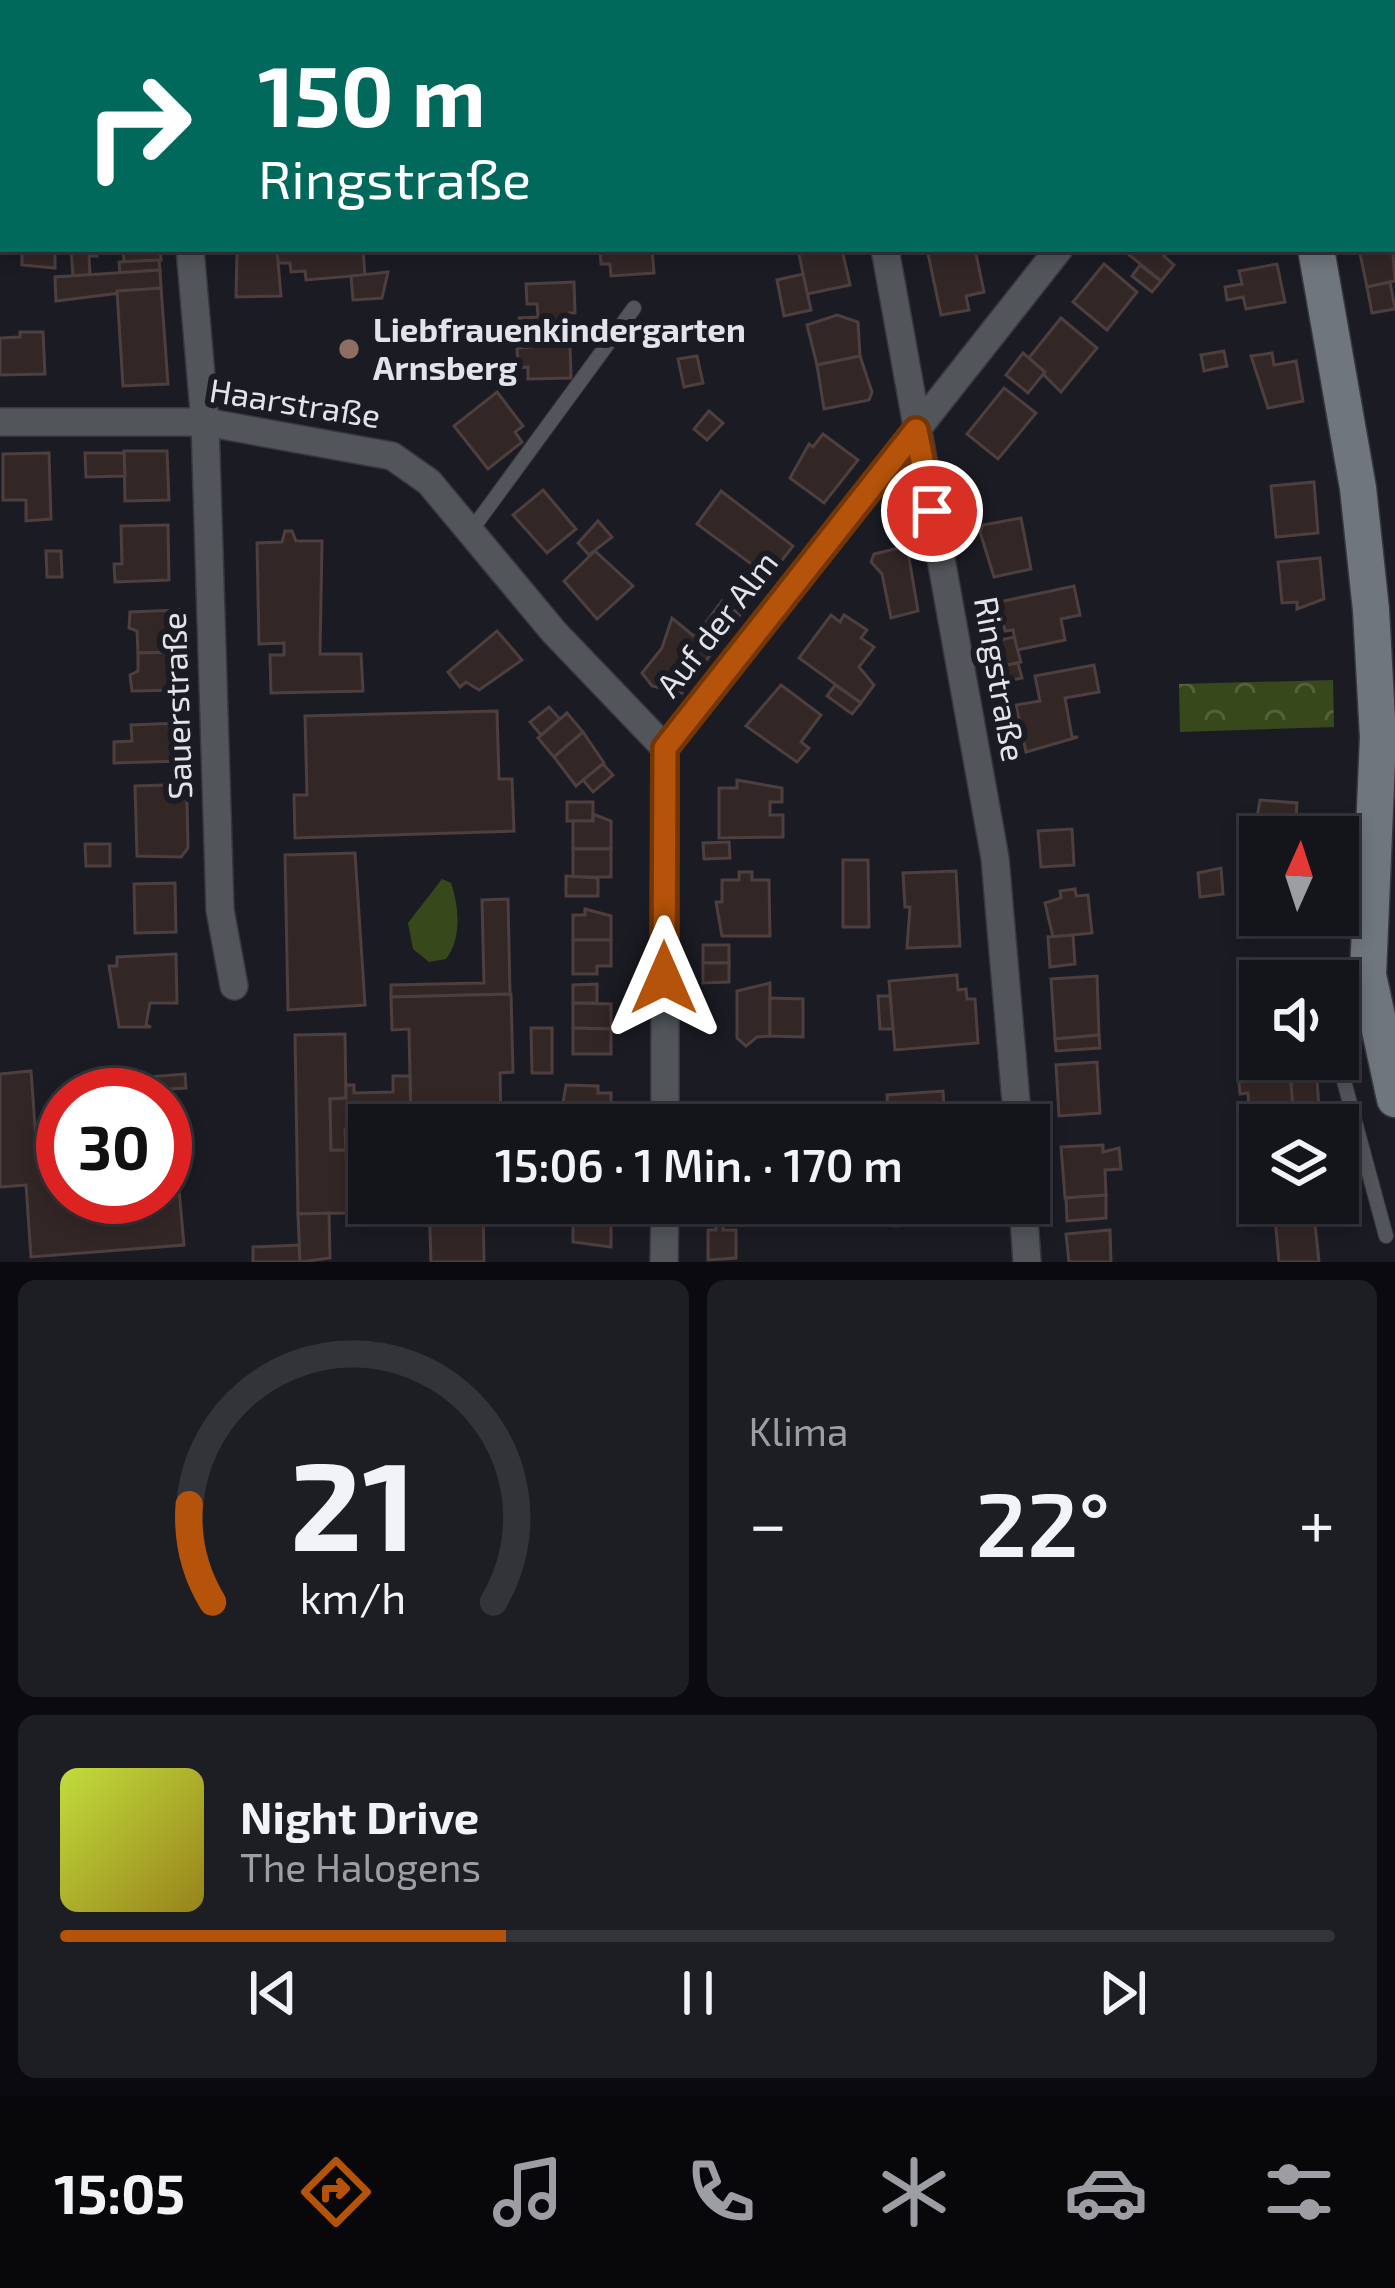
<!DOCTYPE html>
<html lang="de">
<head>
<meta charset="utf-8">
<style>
  body { margin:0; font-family:"Exo 2",sans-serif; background:#1d1d24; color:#f1f3f6; height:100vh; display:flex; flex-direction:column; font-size:45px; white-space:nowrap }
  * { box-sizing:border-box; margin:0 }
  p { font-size:39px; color:#9d9ea3 }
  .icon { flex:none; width:66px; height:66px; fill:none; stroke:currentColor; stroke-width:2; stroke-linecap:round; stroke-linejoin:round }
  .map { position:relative; height:1262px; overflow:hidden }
  .sheet { display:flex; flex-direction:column; gap:18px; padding:18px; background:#0b0b0f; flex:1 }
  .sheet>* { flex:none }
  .hud { position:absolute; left:0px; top:0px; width:1395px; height:252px; box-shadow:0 6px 18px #0003,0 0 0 3px #33333a; background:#00695c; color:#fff; overflow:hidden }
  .needle { width:78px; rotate:3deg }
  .fabs { position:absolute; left:1239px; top:816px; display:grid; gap:24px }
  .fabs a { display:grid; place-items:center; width:120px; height:120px; border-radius:0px; background:#14141b; box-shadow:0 6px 18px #0003,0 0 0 3px #33333a; font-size:60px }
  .speed { position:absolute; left:36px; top:1068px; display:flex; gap:24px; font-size:60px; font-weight:700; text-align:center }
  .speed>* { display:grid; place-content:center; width:156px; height:156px; border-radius:50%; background:#14141b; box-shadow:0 6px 18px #0003,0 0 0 3px #33333a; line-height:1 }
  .speed .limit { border:18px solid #d22; background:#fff; color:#111 }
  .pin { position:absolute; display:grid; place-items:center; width:102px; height:102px; color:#fff; margin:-51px; border:6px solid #fff; border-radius:50%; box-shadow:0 3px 12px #0007 }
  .me { position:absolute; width:132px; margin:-66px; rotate:0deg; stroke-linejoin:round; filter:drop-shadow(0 0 9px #0008) }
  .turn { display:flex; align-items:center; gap:42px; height:252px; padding:0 60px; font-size:54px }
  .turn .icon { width:156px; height:156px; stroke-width:2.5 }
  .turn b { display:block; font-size:84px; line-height:102px }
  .big { font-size:90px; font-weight:600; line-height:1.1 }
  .sheet .tile { flex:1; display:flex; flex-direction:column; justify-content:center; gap:18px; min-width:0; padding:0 42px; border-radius:18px; background:#1d1d24 }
  .sheet .dial { align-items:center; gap:0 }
  .dial svg { height:312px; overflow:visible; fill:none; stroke:#33333a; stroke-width:7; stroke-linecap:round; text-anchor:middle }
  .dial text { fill:#f1f3f6; stroke:none }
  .song { display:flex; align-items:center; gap:36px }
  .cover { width:144px; height:144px; border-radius:18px; background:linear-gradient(135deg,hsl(70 70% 55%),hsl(50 70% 35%)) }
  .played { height:12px; border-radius:6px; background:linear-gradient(90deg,#b45309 35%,#33333a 35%) }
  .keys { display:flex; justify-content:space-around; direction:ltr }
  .heat { display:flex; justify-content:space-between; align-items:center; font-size:66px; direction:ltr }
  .sheet .tiles { flex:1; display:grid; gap:18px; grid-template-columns:1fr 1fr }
  .tile:last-child { grid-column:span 2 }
  .trip { position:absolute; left:348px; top:1104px; width:702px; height:120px; border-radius:0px; background:#14141b; box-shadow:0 6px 18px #0003,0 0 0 3px #33333a; font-weight:600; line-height:120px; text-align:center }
  .tabs { display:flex; height:192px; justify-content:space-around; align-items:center; background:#08080b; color:#9d9ea3 }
  .tabs .icon { width:84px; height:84px }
  .tabs .on { color:#b45309 }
  .tabs b { font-size:54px; color:#f1f3f6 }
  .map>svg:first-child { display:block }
  .green { fill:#37481b }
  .forest { fill:url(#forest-crowns) }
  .building { fill:#332726; stroke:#4c3f3d; stroke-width:3 }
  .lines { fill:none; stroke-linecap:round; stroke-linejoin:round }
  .lane-casing { stroke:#373740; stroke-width:16 }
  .street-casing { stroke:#373740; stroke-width:30 }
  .secondary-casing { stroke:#373740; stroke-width:39 }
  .lane { stroke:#52565a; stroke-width:14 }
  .street { stroke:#52565a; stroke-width:27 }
  .secondary { stroke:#70767d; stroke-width:36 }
  .route-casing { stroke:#753606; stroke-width:30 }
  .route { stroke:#b45309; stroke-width:21 }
  .education-dot { fill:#8d6e63; stroke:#1b1b24; stroke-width:4.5 }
  .labels { text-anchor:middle; stroke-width:12; stroke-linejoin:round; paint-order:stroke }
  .poi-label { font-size:33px; font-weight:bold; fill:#e3e3ea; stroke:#1b1b24; text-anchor:start }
  .street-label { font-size:33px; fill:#e3e3ea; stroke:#1b1b24 }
</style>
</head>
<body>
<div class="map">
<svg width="1395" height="1262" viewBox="0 0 1395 1262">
  <defs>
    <pattern id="forest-crowns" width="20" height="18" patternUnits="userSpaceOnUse" patternTransform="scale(3)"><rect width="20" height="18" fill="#37481b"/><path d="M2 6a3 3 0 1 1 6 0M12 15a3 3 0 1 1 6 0" fill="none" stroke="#54623c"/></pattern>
  </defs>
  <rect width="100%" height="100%" fill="#1b1b24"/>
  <path class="green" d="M442,879L451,883C459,907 462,938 446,959L429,962L413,949L408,923Z"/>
  <path class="forest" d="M1333,680L1334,727L1180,732L1179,684Z"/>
  <g class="building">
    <path d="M1392,242L1395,281L1367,287L1359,249H1392Z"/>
    <path d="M22,249H55V268L22,265Z"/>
    <path d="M71,249H96L97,256H89L90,275L73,276Z"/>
    <path d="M123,249H160L161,260L124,262Z"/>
    <path d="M363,249L365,275L306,280L305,271L291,272L290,263H278L277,250Z"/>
    <path d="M600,249H652L654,273L611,276L610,264H601Z"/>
    <path d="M798,249H842L850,285L807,294Z"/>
    <path d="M927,249H975L984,292L966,296L969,310L941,315Z"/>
    <path d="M1122,249H1170L1164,256L1174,265L1161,281Z"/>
    <path d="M277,250L281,296L236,297L237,254Z"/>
    <path d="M159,260L160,270L120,273L119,262Z"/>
    <path d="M1104,264L1137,292L1107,330L1073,302Z"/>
    <path d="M1277,264L1285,302L1246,309L1243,297L1227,300L1225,287L1242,284L1239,271Z"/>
    <path d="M1140,265L1161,281L1152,292L1132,276Z"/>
    <path d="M160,270L161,288L56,301L55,277Z"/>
    <path d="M388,272L382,298L353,300L351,276Z"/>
    <path d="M803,274L811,310L784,316L777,280Z"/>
    <path d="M574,282L575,313H569L571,378L528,379V367L518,368L517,348L530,347L529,336H520L519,318L538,317L537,304H527L526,284Z"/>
    <path d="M1390,282L1395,309L1372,313L1367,287Z"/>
    <path d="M161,288L168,384L123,386L117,291Z"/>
    <path d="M837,315L858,322L860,356L817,365L807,325Z"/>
    <path d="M1061,318L1097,348L1061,392L1028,359Z"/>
    <path d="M20,332H43L45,374L0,375V338L20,337Z"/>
    <path d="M1224,351L1227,366L1204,371L1201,355Z"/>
    <path d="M1023,353L1045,372L1028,393L1006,375Z"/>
    <path d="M1272,353L1274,365L1296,361L1303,401L1268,408L1251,356Z"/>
    <path d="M697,356L703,383L684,387L678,359Z"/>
    <path d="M860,356L872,392L869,400L824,409L817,365Z"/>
    <path d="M1004,388L1036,413L998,459L967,434Z"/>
    <path d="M497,392L523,426L515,432L522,442L488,469L454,426Z"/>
    <path d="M709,411L723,423L707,440L694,429Z"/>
    <path d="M823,434L858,460L824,503L790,478L809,444L813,447Z"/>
    <path d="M124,451H167L169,500L125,501Z"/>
    <path d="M49,453L51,519L26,521V500H3V454Z"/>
    <path d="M85,453H124L125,476L86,477Z"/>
    <path d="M1314,482L1318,533L1276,537L1271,486Z"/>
    <path d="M543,490L576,529L547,553L513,515Z"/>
    <path d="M721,491L793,546L769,577L697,524Z"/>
    <path d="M1021,518L1031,569L994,577L980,532L983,525Z"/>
    <path d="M598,521L612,537L589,555L578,543Z"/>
    <path d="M168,525L169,580L115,582L114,564H122L121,526Z"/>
    <path d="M285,531H292L296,541H322L320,654H361L363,691L271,693L270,655H284V643L259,644L257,543L282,542Z"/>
    <path d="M907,546L918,611L891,618L882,574L871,562L874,554Z"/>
    <path d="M46,551H61L62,577H47Z"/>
    <path d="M595,551L633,586L597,619L564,581Z"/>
    <path d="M1320,558L1324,599L1297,609V602L1282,603L1278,562Z"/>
    <path d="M1074,586L1080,615L1061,619L1065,640L1017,650L1013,630L1005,631L999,602Z"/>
    <path d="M722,601L740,615L682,693L652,686L642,673L662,648L672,618L695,637Z"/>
    <path d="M179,610L180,652L138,653L137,631L129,628L130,612Z"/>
    <path d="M831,615L840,622L844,615L867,630L861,638L874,647L859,667L874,685L861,703L799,658Z"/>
    <path d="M497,631L522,660L479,690L466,682L460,687L448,672Z"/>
    <path d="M1014,637L1021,662L993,668L987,643Z"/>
    <path d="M180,652L181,690L132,691L130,675L138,671V653Z"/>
    <path d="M1018,663L1022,678L996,683L993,668Z"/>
    <path d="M1094,665L1099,692L1065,698L1072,737H1078L1026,752L1016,705L1040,701L1035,676Z"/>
    <path d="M781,685L821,715L801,742L809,748L797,762L746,726Z"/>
    <path d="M835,685L861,703L852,714L827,696Z"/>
    <path d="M549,707L560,719L541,735L530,722Z"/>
    <path d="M497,711L499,779H512L514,831L295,838L294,795H307L305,716Z"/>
    <path d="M567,713L583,732L554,757L538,738Z"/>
    <path d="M180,723L181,761L114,763V742L132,741L131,725Z"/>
    <path d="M583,732L604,763L576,786L554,757Z"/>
    <path d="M603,764L613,775L593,792L583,780Z"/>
    <path d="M737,780L782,788V802H770V815H783V837L719,838V788H737Z"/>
    <path d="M166,785V795L180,793L187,801L188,848L181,857L137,856L135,786Z"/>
    <path d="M1260,800L1297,803L1295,837H1260V847H1252Z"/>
    <rect x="567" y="802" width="26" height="19"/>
    <path d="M593,814L611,821V849H573V821H593Z"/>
    <path d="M1072,829L1074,865L1041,867L1038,831Z"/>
    <path d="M729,842L730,858L704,859L703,843Z"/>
    <path d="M85,844H110V866H86Z"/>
    <rect x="573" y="849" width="38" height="28"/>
    <path d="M355,853L365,1005L288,1010L285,855Z"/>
    <path d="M843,860H868L869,927H843Z"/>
    <path d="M1221,868L1223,894L1200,897L1198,873Z"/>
    <path d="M956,871L960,946L907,948L910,907H905L903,873Z"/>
    <path d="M739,872H752V880H769L770,936H722L716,902H722V880H739Z"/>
    <path d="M566,876L598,878V896H566Z"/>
    <path d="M1251,879L1260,880V915H1286L1285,931L1248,928Z"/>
    <path d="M175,883L176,932L135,933L134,884Z"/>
    <path d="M1075,889L1076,896L1088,895L1092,933L1053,937L1045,903L1061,898L1060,891Z"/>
    <path d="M508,899L510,994L391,997V985L484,983L482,900Z"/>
    <path d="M585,909L611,916V940H573V915H585Z"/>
    <path d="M1073,935L1075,964L1050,967L1048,937Z"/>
    <path d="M573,940H611V966H597V974H573Z"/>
    <rect x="703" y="945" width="26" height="18"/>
    <path d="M176,954L177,1003H150L146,1025L151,1027H119L109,966H117V957Z"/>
    <path d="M703,963H729V982L703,983Z"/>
    <path d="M957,975L958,990L966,989L967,999H975L978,1043L895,1050L889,981Z"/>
    <path d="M1097,976L1099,1035L1055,1039L1051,979Z"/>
    <path d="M770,983V1036L757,1037L746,1046L737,1038V991Z"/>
    <path d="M597,984V1003H573V985Z"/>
    <path d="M511,994L513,1072L500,1073L501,1125H411L409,1029L392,1030L391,997Z"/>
    <path d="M878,996H890L893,1029H880Z"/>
    <path d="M770,998L803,999V1037L770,1036Z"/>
    <path d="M573,1003L611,1004V1029L573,1028Z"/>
    <path d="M531,1028H552V1073H532Z"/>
    <path d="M573,1028L611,1029V1054H573Z"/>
    <path d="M345,1034L346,1098L330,1099L331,1150H346L349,1213L298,1214L295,1035Z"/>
    <path d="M1099,1035L1100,1048L1056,1051L1055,1039Z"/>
    <path d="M1097,1062L1100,1113L1059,1116L1056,1065Z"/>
    <path d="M31,1071L38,1168L63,1166V1197H165V1095H123L121,1079L185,1074L186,1088L170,1089L184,1245L31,1257L26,1185L0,1187V1074Z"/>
    <path d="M393,1076H410L411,1125L345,1129L346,1150H331L330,1099L346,1098V1085H354V1093L393,1092Z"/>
    <path d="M1272,1079L1291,1082L1295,1124L1250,1127L1248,1093L1240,1094L1239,1082Z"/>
    <path d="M1317,1080L1319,1108L1293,1109L1291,1082Z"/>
    <path d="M566,1085L598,1086V1093H611V1120H560Z"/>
    <path d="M943,1091L945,1125H889L887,1095Z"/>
    <path d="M751,1109L755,1125H714V1116L732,1118V1110Z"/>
    <path d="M1103,1145V1152L1119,1148L1121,1169L1105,1170L1106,1195L1065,1198L1061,1147Z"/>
    <path d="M1106,1195V1218L1067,1221L1066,1198Z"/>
    <path d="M429,1203H483L484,1262H431Z"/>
    <rect x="573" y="1203" width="38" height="10"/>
    <path d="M716,1203H752L753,1222H716Z"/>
    <path d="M894,1203H950L952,1222L895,1226Z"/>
    <path d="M329,1213L330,1258L300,1262L298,1214Z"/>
    <path d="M573,1213H611V1247L573,1242Z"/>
    <path d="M1314,1214L1319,1262H1279L1275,1218Z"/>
    <path d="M716,1222H723V1230H736V1258L708,1260V1230H716Z"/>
    <path d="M1110,1230L1111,1262H1069L1066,1234Z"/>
    <path d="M299,1245L300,1262H253V1247Z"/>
  </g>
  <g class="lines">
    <g class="lane-casing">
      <g id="lane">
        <path d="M211,0L212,3"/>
        <path d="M360,0L361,3"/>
        <path d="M470,532L634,308"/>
        <path d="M1338,1011L1371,1001"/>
        <path d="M1338,1059L1386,1236"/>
      </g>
    </g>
    <g class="street-casing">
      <g id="street">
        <path d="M145,0L146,3"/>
        <path d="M833,0L834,3"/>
        <path d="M0,15L3,16"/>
        <path d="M190,249L205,422L220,910L234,986"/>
        <path d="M885,249L995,858L1018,1125"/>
        <path d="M0,422H205L392,456L429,482L554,632L665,748"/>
        <path d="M665,1125V748L1059,249"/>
        <path d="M1023,1203L1027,1262"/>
        <path d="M664,1262L665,1203"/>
      </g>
    </g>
    <g class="secondary-casing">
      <g id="secondary">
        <path d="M1215,0L1217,3"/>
        <path d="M1316,249L1358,488L1371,610L1378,737L1368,975L1395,1099"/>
      </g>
    </g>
    <use href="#lane" class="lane"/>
    <use href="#street" class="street"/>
    <use href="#secondary" class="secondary"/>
  </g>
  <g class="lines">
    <g class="route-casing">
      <path id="route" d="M664,978L665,748L916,430L932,511"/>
    </g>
    <use href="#route" class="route"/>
  </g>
  <circle class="education-dot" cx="349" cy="349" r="12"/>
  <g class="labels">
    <g class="poi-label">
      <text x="373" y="342">Liebfrauenkindergarten<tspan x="373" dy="38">Arnsberg</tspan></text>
    </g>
    <g class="street-label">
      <text transform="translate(295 403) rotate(9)" y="12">Haarstraße</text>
      <text transform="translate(717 624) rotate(-52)" y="12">Auf der Alm</text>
      <text transform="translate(1000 679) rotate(80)" y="12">Ringstraße</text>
      <text transform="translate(177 706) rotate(-92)" y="12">Sauerstraße</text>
    </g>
  </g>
</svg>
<div class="fabs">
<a><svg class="needle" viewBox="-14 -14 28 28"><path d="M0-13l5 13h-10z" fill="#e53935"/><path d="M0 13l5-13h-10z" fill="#9d9ea3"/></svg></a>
<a><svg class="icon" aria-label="sound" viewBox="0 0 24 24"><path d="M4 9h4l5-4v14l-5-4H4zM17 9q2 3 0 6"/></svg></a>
<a><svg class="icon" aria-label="layers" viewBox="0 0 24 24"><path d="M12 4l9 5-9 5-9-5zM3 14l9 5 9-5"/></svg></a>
</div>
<div class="speed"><div class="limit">30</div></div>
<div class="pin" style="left:932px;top:511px;background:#d93025"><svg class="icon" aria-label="arrive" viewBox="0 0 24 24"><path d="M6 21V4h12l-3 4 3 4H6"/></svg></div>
<svg class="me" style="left:664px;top:978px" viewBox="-20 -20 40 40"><path d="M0-17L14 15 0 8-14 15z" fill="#b45309" stroke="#fff" stroke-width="4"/></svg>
<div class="trip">15:06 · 1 Min. · 170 m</div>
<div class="hud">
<div class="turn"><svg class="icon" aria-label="right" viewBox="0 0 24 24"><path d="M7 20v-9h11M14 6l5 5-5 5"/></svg><div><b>150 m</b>Ringstraße</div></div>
</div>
</div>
<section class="sheet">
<div class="tiles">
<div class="tile dial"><svg viewBox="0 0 100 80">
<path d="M14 69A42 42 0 1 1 86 69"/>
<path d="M14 69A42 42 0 0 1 8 44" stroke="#b45309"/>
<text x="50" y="56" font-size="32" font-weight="700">21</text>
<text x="50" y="72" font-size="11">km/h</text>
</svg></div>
<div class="tile"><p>Klima</p>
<div class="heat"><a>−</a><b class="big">22°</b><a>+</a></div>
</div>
<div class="tile">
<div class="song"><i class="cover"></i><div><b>Night Drive</b><p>The Halogens</p></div></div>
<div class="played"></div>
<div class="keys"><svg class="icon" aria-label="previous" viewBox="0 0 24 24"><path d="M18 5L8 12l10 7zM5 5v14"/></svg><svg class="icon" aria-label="pause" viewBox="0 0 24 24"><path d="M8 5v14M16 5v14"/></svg><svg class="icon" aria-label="next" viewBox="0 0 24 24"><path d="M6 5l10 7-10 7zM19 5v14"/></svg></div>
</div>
</div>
</section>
<nav class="tabs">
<b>15:05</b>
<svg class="icon on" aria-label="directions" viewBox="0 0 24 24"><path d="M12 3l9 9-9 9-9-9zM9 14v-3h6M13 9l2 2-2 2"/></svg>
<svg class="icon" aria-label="music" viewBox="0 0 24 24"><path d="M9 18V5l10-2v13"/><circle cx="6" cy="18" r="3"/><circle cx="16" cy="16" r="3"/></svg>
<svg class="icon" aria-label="phone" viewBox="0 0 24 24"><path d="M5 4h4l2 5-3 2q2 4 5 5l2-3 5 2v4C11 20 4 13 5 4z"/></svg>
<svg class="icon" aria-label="climate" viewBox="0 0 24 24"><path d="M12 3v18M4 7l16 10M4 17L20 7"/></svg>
<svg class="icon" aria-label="car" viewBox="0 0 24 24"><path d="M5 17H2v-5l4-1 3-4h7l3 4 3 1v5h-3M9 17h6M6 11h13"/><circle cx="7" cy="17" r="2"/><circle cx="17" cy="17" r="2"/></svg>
<svg class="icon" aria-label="filters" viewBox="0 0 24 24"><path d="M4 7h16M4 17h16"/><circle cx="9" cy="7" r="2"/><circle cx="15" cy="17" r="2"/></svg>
</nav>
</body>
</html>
